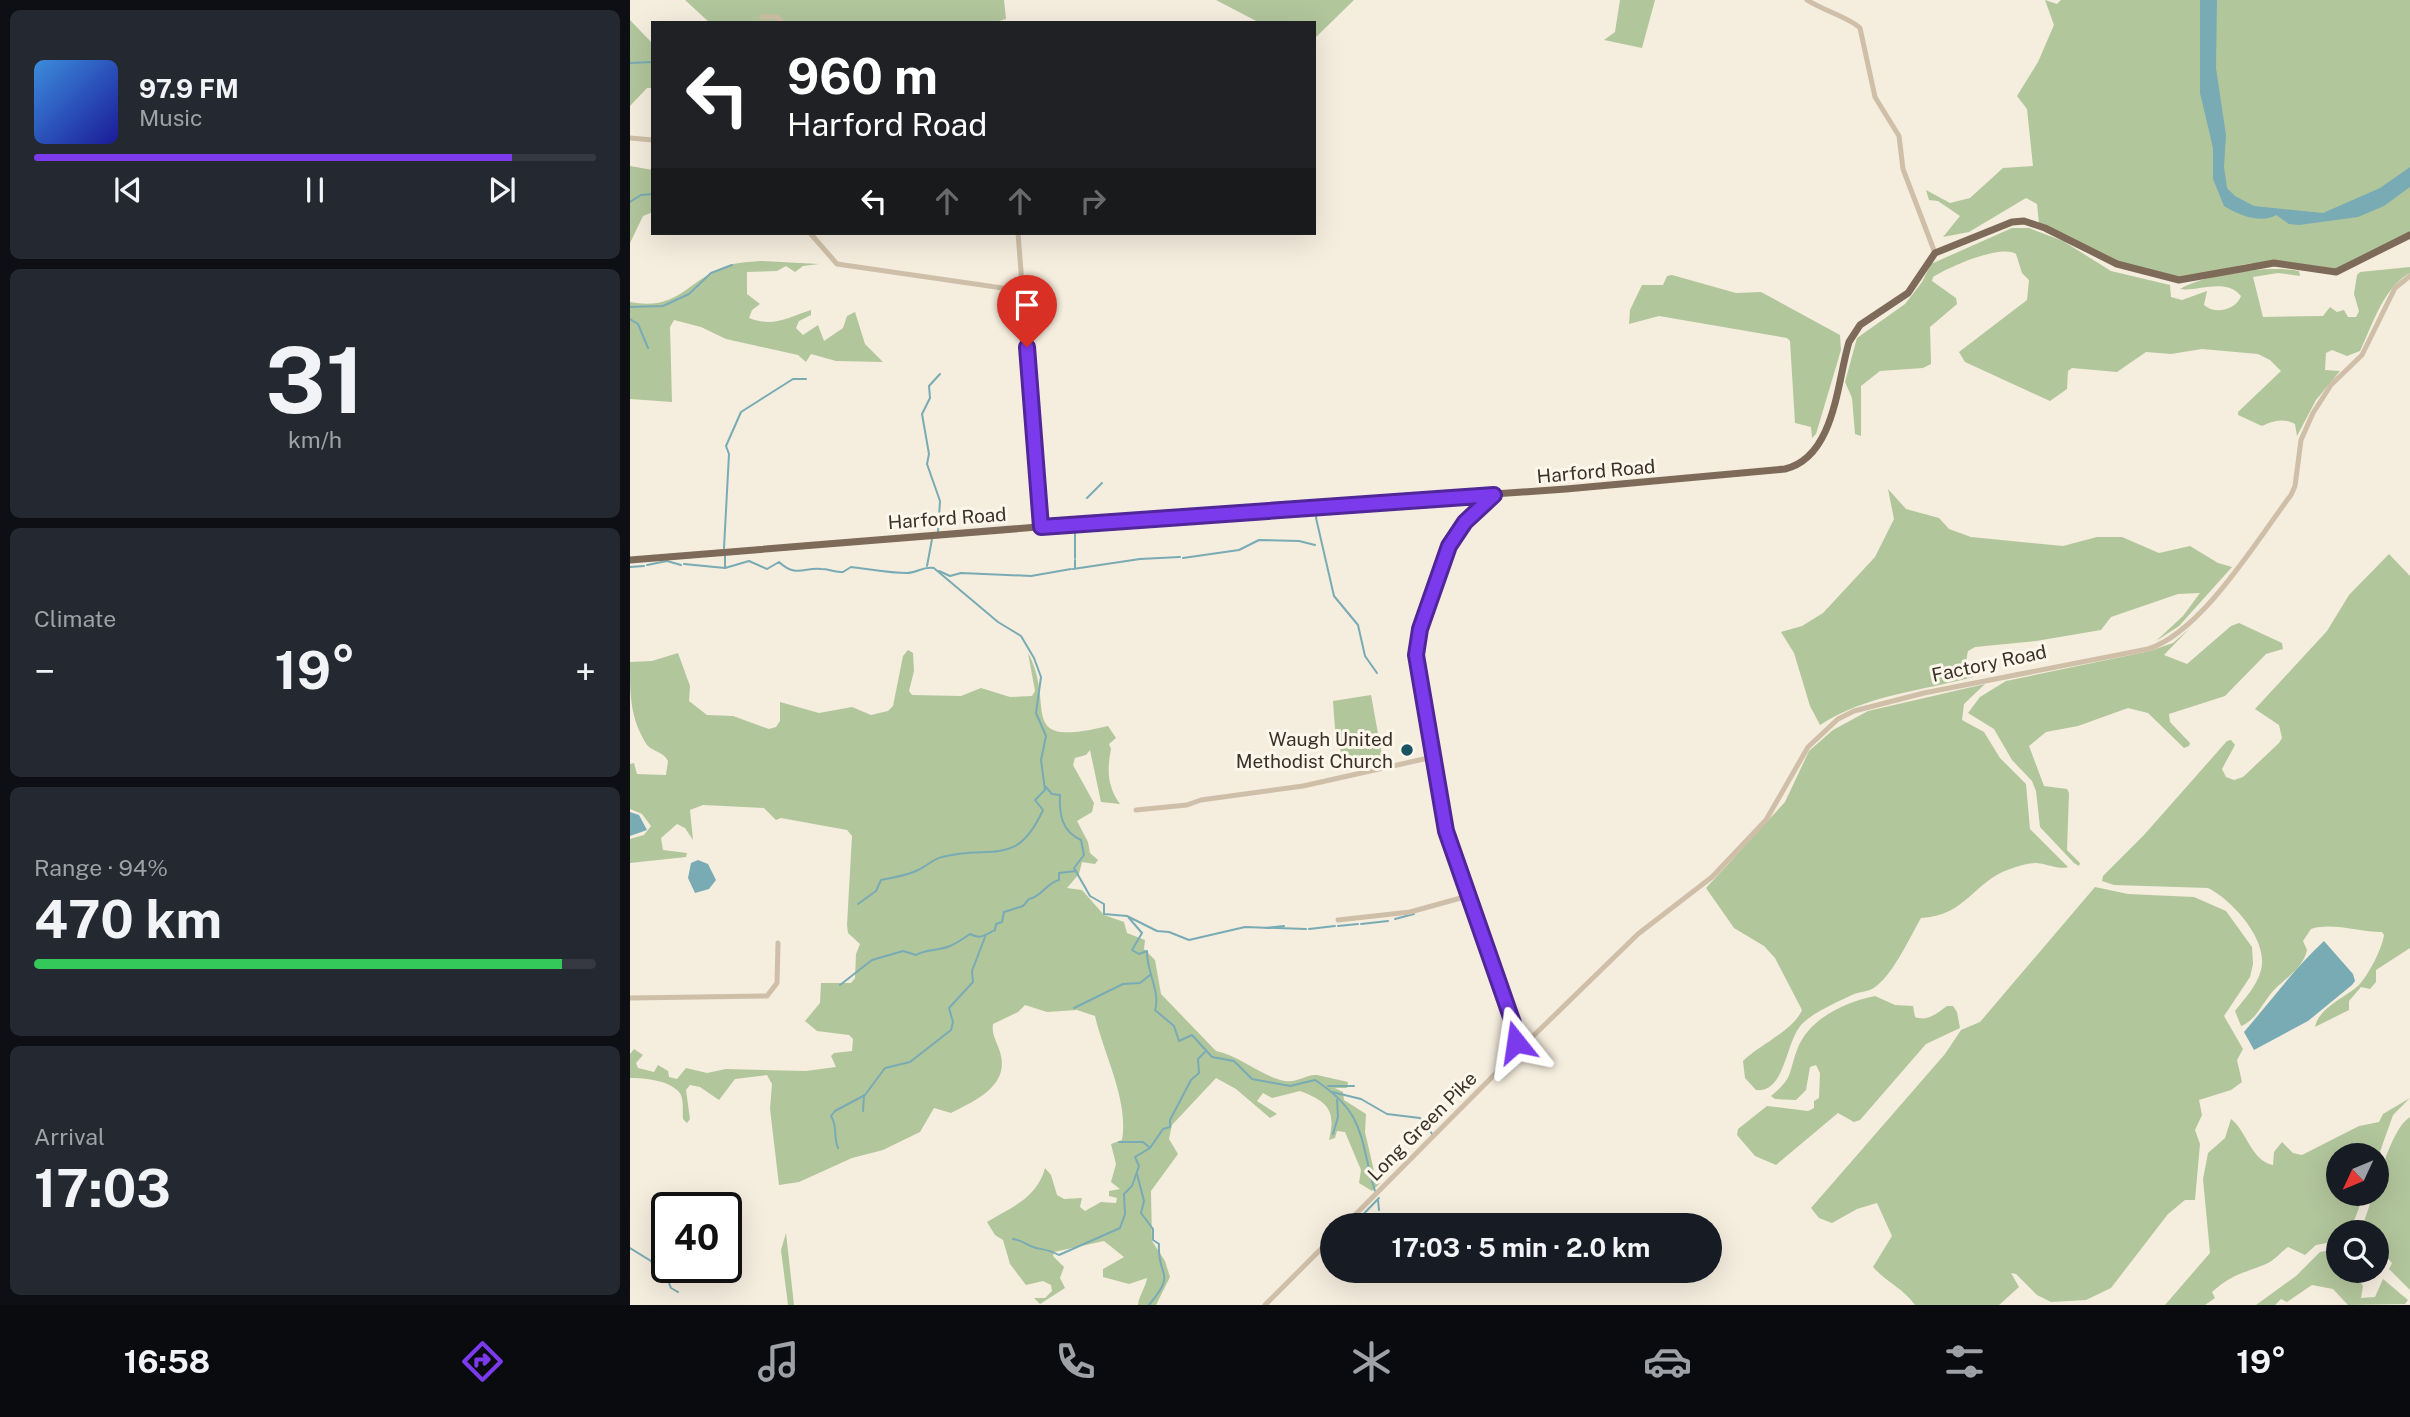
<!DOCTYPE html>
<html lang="en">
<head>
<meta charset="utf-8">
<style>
  body { margin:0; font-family:"Public Sans",sans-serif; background:#242831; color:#f1f3f6; height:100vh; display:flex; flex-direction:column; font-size:26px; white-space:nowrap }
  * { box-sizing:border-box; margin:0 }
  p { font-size:23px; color:#9ea1a6 }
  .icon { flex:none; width:38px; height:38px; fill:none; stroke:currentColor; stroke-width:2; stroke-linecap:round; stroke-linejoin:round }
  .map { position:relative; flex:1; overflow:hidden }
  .side { display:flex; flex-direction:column; gap:10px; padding:10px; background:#0d0f14; width:630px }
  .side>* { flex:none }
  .hud { position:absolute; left:21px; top:21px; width:665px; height:214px; border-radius:0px; box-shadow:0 7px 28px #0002; background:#202124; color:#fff; overflow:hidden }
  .needle { width:46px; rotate:226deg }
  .controls { position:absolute; left:1696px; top:1143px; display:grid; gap:14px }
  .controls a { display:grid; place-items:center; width:63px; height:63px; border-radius:50%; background:#171b24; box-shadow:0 7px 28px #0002; font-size:35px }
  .speed { position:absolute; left:21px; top:1192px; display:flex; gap:14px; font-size:35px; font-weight:700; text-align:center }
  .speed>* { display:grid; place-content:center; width:91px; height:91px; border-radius:50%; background:#171b24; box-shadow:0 7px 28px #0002; line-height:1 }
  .speed .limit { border:4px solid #111; border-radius:10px; background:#fff; color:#111 }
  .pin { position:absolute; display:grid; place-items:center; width:60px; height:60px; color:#fff; margin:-72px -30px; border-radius:50% 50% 50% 0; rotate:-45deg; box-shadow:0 0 7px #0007 }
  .pin .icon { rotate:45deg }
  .me { position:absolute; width:77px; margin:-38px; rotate:345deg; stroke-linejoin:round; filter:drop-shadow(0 0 5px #0008) }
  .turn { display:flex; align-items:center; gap:24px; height:147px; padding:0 21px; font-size:32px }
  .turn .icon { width:91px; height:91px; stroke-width:2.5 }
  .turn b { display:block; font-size:49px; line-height:60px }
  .lanes { display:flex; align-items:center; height:66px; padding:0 21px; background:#0003; justify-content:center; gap:35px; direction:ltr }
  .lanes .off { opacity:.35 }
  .big { font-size:52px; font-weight:700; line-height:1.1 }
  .side .tile { flex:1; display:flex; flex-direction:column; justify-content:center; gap:10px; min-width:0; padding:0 24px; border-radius:10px; background:#242831 }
  .side .dial { align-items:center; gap:0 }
  .dial b { font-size:91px; line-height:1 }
  .song { display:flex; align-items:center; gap:21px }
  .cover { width:84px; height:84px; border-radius:10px; background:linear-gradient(135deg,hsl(210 70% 55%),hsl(240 70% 35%)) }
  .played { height:7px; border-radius:4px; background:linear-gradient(90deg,#7c3aed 85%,#363941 85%) }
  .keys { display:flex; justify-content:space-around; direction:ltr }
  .heat { display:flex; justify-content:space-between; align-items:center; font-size:38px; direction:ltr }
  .charge { height:10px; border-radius:5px; background:linear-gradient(90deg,#34c759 94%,#363941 0) }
  .trip { position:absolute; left:690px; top:1213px; width:402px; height:70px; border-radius:35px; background:#171b24; box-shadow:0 7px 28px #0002; font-weight:700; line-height:70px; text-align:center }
  .dock { display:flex; height:112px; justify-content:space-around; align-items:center; background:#090b0e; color:#9ea1a6 }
  .dock .icon { width:49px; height:49px }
  .dock .selected { color:#7c3aed }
  .dock b { font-size:32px; color:#f1f3f6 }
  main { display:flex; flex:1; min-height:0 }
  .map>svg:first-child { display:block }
  .green { fill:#b2c69c }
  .water { fill:#79abb5 }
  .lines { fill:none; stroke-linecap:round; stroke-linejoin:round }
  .stream { stroke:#79abb5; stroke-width:2 }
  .minor { stroke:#cfbfa8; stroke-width:5 }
  .major { stroke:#7e6a58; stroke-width:7 }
  .route-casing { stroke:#51269a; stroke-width:18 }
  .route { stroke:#7c3aed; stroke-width:12 }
  .poi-dot { fill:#1a5361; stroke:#fcf6eb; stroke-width:2.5 }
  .labels { text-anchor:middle; stroke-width:6; stroke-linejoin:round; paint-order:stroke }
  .street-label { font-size:19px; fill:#3b3129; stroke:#fcf6eb }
  .poi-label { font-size:19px; fill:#3b3129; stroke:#fcf6eb; text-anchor:end }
</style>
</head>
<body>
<main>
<section class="side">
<div class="tile">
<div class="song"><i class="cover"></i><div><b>97.9 FM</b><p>Music</p></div></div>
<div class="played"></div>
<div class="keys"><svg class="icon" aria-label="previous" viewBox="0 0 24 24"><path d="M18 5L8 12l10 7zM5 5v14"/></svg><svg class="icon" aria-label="pause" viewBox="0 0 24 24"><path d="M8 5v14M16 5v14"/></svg><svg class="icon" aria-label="next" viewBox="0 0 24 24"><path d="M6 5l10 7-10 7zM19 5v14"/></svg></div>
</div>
<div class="tile dial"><b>31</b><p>km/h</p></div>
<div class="tile"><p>Climate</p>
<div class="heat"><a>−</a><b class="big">19°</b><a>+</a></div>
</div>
<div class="tile"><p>Range · 94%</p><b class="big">470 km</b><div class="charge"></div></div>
<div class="tile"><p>Arrival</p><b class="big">17:03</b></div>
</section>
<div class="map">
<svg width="1780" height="1305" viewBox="0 0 1780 1305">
  <rect width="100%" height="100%" fill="#f5edde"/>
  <g class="green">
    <path d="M55,0H374L376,19L362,23H80Z"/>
    <path d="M586,0H724L684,39V23H630Z"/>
    <path d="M990,0H1025L1012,48L974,40L985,32Z"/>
    <path d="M1415,0L1427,4L1431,0H1780V232L1708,269L1648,261L1616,264L1554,278L1487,262L1409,223L1407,204L1396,198L1339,232L1313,237L1330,216L1308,201L1299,200L1296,190L1320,203L1340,198L1373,168L1403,166L1397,109L1387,96L1408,62L1424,25Z"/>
    <path d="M0,20L23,44V88H17L0,106Z"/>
    <path d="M0,166L23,170V212L13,216L0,243Z"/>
    <path d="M1382,228H1399L1433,241L1481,271L1540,285L1541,297L1552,300L1577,291L1574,305C1585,315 1606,310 1611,296C1596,277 1567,292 1550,289C1576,274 1641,265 1669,271L1670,276L1648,273L1623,277L1633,317L1693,316L1700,307L1707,312L1714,310L1718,317H1726L1729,311L1724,294L1727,275L1730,272L1780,267V273C1753,288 1743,324 1730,351L1717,356L1702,350L1696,353L1695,370L1710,371L1686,400L1667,436L1665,424C1653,418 1644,420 1632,426L1608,415V412L1651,371L1640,360L1628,354L1572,349L1541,354L1516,352L1487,372L1442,368L1438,371L1437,389L1420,401L1335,362L1329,352L1397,300L1399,280L1392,273L1386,254C1370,244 1319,267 1303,277L1302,281L1326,298L1327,304L1300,327L1301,364L1293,368L1250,371L1231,386V436L1225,434L1222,398L1215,382L1227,338L1275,304L1292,282L1301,264Z"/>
    <path d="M132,261L189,264L173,266L165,272L156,266L147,271L117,272V294L130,304L122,310L119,318C144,328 158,317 181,310V315L169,321L166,328L173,335L188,325L194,341L213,328L217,316L225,312L235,344L253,362L206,361L181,354L176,362L168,355L96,339L71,327L44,320L40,327L42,402L0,399V302C48,311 56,282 94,267C106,262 119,262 132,261Z"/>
    <path d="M1042,275L1106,293L1131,292L1210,335L1211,350L1186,434L1182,438L1181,427L1165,423L1160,341L1157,338L1029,316L999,324L1000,310L1012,285H1033L1037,276Z"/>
    <path d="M1258,489L1276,509L1309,518L1319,529L1341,537L1433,546L1467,537H1492L1529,553L1560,546L1588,563L1602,567L1549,626L1526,641L1553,616L1570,593L1548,594L1481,617L1471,630L1406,641L1345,647L1338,651C1334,668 1340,664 1343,677C1292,691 1235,695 1190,725L1180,706L1164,653L1151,632L1172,626L1193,613L1245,557L1264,519Z"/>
    <path d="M1759,554L1780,576V948L1746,970V982L1740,989L1731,987L1719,1001V1010L1685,1027C1689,1007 1715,998 1729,985C1739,974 1752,949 1754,935L1752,932C1728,932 1702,922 1681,929L1673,941L1677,950C1673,968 1658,976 1645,989C1633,1001 1627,1020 1611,1026L1605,1011C1615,998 1627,986 1631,970C1639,940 1602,900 1578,888L1484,885L1472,881L1473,876L1514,835L1597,741L1601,740L1605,745L1592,769L1596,777L1604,780L1613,777L1649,743L1652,738L1649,725L1625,709L1697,631L1719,595Z"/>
    <path d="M1609,623L1652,643L1653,649L1636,654L1595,696L1539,714L1540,722L1560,743L1559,746L1554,748L1518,713L1498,708L1448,726L1416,732L1399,746L1414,786L1437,789L1439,793L1437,850L1450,863L1449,866L1444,863L1410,827L1406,791L1402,781L1382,760L1364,729L1338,713L1350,697L1376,681L1520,651L1543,643L1559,629L1534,655L1557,664L1601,626Z"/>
    <path d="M278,650L283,653L284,671L279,691L282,695L331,696L351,688L380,697L402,696L405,691L398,653C427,706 383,749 478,726L486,738L479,744L481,749C477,769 477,786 490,804L471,802L460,750L456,755L445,758L443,765L464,803L462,812L447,821L458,842L460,853L468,860L465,864L452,862L449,874L437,888L452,890L474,915L494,922L497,933L515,940L514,949L525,960L531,994L586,1051C611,1056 630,1076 655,1081C668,1083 676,1074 687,1075C697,1077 708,1080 718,1082L717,1088H705L713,1092L714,1100L736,1114L735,1132L746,1180L750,1183L742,1191L729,1183L731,1170L715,1132L707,1131L705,1138L699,1140C706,1111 699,1102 670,1091L642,1098L633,1093L627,1101L647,1114L640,1118L606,1089L586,1078L542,1125L539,1139L548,1154L521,1191L522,1241L535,1261L540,1277L526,1305H508C509,1295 516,1287 517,1278L499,1284L473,1277V1269L494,1257L474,1241L424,1252L423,1256L434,1267L430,1278L435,1288L410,1304L404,1298H415L422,1291L421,1285L413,1281L396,1285L380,1264L373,1240L365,1235L357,1222C382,1207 407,1198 415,1168L421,1175L427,1195L434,1199L452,1198L450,1207L455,1211L471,1202L486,1203L487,1198L479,1196V1191L490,1189L481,1182L486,1164L481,1144L492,1140C499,1101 474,1055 465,1016L447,1010L417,1012L395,1005L388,1012L363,1024C361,1036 369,1045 371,1056C378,1087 343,1102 321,1113L304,1108L290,1132L253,1150L222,1158L169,1182L149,1185L140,1109L142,1084L137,1075L105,1079L89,1100L70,1087L60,1085L56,1090L60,1119L57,1123L53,1119C52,1111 55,1097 48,1091C37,1080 15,1078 0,1078V1054L4,1049L13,1055L6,1063L8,1068L24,1072L28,1065L38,1071L39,1077L47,1079L56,1068L77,1073L96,1069L176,1071L206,1067L201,1056L204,1053L222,1051L223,1039L219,1035L187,1031L175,1021L190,1003L191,983H221L225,978L226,954L230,944L218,933L217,925L222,836L217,830L151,818L146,820L134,808L73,805L60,810L63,840L55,828L47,824L31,838L33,850L57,853L56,857L0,863V839L14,835L21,826L12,814L0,809V764L4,763L7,774L36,775L38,761C33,751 23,752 17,745C0,718 0,696 0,662L22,661L48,653L60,686L59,701L77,715L103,716L139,729L146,727L150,721V702L189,713L222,707L241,715L258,711L263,706L273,656Z"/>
    <path d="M1355,684L1334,704L1332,720L1354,732L1370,758L1396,784L1400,829L1438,867C1430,870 1417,864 1407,863C1399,863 1388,866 1380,869C1344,881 1336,916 1291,918C1280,937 1261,979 1242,989C1236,992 1228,992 1222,995C1207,1002 1182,1013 1171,1025C1155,1044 1155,1093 1126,1090L1115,1078L1113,1061C1128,1046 1164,1030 1172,1010L1145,958L1134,946L1104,928L1076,888L1155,802L1179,751L1203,730L1238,711Z"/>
    <path d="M741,695L753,761L716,771L705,729L703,701Z"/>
    <path d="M1465,887L1498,894L1564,897L1596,911L1622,947L1623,964L1620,977L1594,1016L1613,1049L1607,1060L1612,1082L1601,1090L1569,1100L1572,1115L1565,1130L1570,1144L1565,1200H1555L1538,1214L1481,1288L1456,1300L1421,1302L1407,1295L1386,1274L1381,1273L1389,1287L1369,1305H1285C1273,1288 1256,1282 1243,1267L1262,1236L1247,1203L1227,1209L1202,1223L1189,1218L1181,1208L1315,1054L1331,1030L1350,1022Z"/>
    <path d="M1245,996L1265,1005L1283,1006L1285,1017C1298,1022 1307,1013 1317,1006H1323L1327,1012L1330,1028L1296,1044L1230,1120L1224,1122L1208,1113L1146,1165L1125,1156L1107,1135L1108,1129L1137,1106L1178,1111L1184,1108V1101L1189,1098L1190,1073L1186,1065L1180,1067L1176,1090L1166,1100L1145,1099L1141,1096C1164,1077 1158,1074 1167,1050C1178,1019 1215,1002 1245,996Z"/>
    <path d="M1780,1098L1763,1115L1747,1160L1746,1155H1708V1194H1734L1720,1232H1708V1241L1686,1245L1675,1255L1658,1247C1651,1252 1644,1261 1636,1264C1612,1274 1604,1273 1582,1292L1585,1298L1575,1305H1535L1580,1253L1573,1179L1578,1153L1595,1138L1601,1119C1617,1131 1621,1161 1643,1165L1644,1152L1652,1142L1663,1153L1672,1155L1729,1126L1749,1122L1753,1114Z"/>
    <path d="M1780,1117V1290L1759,1269L1762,1263L1747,1246L1746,1232H1730C1742,1206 1758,1130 1780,1117Z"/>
    <path d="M156,1233L164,1305H158L151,1250Z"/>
    <path d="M1708,1249V1270L1723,1271L1733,1286L1731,1298L1745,1297L1753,1279L1778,1300L1775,1304L1718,1305L1703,1289L1682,1285L1657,1302L1651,1299L1645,1305H1626L1666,1276L1690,1252Z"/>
  </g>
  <g class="water">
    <path d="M1570,0H1587L1586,68L1596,135L1594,167L1597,188L1605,196L1624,206L1693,213L1750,188L1780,167V187L1754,206L1728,217L1669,225L1659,224L1646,215C1632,224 1608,215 1594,206L1583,179V148L1570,93Z"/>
    <path d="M0,812L9,815L17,830L0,836Z"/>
    <path d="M68,860L78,864L86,880L79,889L65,893L58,878L61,863Z"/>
    <path d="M1694,941L1723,974L1725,981L1722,985L1678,1021L1624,1050L1614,1032C1640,1002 1664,969 1694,941Z"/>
  </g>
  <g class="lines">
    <g class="stream">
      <path d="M0,63L23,62"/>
      <path d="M0,202L11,195L23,194"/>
      <path d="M0,307L33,306L59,294L81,273L102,265"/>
      <path d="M0,319L8,324L18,348"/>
      <path d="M457,498L472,483"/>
      <path d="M696,510L687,511L686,518L704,596L728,625L735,656L747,673"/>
      <path d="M308,532L310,501L297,464L299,454L292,414L300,398L299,386L310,374"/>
      <path d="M94,548L99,454L96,446L111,412L163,379H176"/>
      <path d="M95,556V567"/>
      <path d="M445,558V531L453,527"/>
      <path d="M553,558L609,550L629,540L669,541L685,545"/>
      <path d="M54,564L95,568L119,561L137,569L149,562C166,578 175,567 191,569C198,569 205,572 213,572L221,567C240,569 258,573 277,573C288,573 292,566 304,568"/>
      <path d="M17,565L37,561L51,565"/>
      <path d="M297,566L302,539"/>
      <path d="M0,567L14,566"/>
      <path d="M445,568V560"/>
      <path d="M443,569L510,559L550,557"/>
      <path d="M309,571L320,576L331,573L401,576L441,569"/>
      <path d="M415,786L422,794L430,795C429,814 432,832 451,840L454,855L444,868L460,896L474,904V914L497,916L527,931L539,932L559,940L615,927L676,929"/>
      <path d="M228,904L246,891L251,880C263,877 277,876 288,870C297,866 303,859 312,857C362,844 386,869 413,810L405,800L415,790L411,760L416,736L406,713L411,677L404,658L391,636L368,622L305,569"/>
      <path d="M499,918L512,933L502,950L509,954L517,951C516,970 531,993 525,1010L544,1026L549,1041L562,1035L582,1057L604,1061L622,1079L660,1086L685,1080C737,1114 729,1139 745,1191"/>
      <path d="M765,919L784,914"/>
      <path d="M731,924L758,921"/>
      <path d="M708,926L728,924"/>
      <path d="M636,928L654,926"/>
      <path d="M679,929L705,926"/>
      <path d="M210,985L242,960L273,951L286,955C294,949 309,951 320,946C327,943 334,938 340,934C351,940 355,935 365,930L366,924L372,922L374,912L393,906L399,899C412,897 416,883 429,880V873L446,871"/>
      <path d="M444,1008L493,984L510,983L520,975"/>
      <path d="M698,1086H724"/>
      <path d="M702,1092L731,1099L757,1114L790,1118L803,1135"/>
      <path d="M233,1111L234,1095"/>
      <path d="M703,1134L708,1117L707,1100"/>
      <path d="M489,1142H513L519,1147"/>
      <path d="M208,1148C203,1136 208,1127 201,1116L205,1111L235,1095L255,1068L280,1062L321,1030L323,1022L319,1008L343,982L342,971L355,937"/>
      <path d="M507,1174L514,1201L511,1213L523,1229V1240L529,1244C527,1279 548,1270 519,1305"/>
      <path d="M748,1200L749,1210"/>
      <path d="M723,1225L749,1198"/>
      <path d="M383,1239C393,1240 397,1246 406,1248C415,1250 420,1250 429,1255L490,1228L495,1214L494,1194L502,1186L509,1166L505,1157L520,1148L533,1129L540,1127V1120L561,1080L569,1073L568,1059L575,1052"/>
      <path d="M0,1248L21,1261L25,1270L35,1273L41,1288L48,1292"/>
    </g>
    <g class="minor">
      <path d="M1177,0C1192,10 1220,18 1230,28L1245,97L1269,136L1273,169L1305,253"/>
      <path d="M132,17H147L153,23"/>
      <path d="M0,138L23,140"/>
      <path d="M180,233L207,264L393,291"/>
      <path d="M388,233L411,527"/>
      <path d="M506,810L557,805L571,800L673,786L803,757"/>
      <path d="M708,920L780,912L838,896"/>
      <path d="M0,998L137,996L147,983L148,943"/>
      <path d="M885,1050L894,1045L1008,934L1082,877L1136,820L1178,747L1208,719L1224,711L1294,693L1518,649C1572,632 1627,540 1661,495L1665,486L1671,440L1683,413L1701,385L1732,355L1765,288L1780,276"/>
      <path d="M715,1225L875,1064L886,1047L885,1029L814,825L786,650L790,630L822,540L838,519L864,495"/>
      <path d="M635,1305L702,1238"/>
    </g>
    <path class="major" d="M0,560L507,519L936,489L1155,469C1205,457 1207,382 1219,342L1230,325L1278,293L1305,253L1382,222L1394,221L1415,228L1487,264L1549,280L1644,263L1706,272L1780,235"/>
  </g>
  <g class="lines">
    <g class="route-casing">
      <path id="route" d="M397,347L411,527L864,495L835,522L819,546L790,629L786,655L816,831L883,1023L886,1042"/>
    </g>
    <use href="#route" class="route"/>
  </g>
  <circle class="poi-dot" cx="777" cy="750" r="7"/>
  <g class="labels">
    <g class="street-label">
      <text transform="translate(966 471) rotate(-5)" y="7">Harford Road</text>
      <text transform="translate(317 518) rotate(-4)" y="7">Harford Road</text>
      <text transform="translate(1359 663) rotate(-12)" y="7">Factory Road</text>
      <text transform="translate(792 1126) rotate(-45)" y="7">Long Green Pike</text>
    </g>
    <g class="poi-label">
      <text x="763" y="746">Waugh United<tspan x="763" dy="22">Methodist Church</tspan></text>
    </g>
  </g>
</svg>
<div class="controls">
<a><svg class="needle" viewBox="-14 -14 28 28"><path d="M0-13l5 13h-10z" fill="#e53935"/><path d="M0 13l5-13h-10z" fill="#9ea1a6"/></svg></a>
<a><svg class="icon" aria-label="search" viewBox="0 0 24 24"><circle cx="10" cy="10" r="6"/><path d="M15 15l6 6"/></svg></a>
</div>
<div class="speed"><div class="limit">40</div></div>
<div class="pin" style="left:397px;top:347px;background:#d93025"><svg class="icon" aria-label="arrive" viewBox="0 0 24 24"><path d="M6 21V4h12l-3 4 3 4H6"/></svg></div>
<svg class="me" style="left:886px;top:1042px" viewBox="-20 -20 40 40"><path d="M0-17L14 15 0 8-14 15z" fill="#7c3aed" stroke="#fff" stroke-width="4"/></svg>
<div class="trip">17:03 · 5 min · 2.0 km</div>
<div class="hud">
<div class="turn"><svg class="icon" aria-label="left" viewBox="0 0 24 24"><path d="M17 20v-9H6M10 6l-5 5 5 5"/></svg><div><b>960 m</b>Harford Road</div></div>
<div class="lanes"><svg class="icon" aria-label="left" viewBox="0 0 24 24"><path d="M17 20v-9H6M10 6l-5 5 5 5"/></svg><svg class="icon off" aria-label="ahead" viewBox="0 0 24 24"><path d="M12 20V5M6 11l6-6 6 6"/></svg><svg class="icon off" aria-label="ahead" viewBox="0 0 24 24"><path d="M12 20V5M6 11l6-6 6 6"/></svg><svg class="icon off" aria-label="right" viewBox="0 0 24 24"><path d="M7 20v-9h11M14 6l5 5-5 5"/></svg></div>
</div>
</div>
</main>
<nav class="dock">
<b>16:58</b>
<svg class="icon selected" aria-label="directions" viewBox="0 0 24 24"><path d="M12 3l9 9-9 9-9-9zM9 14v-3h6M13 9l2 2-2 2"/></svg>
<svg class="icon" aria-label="music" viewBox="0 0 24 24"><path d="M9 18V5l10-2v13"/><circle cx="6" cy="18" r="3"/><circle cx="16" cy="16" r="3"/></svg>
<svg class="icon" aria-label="phone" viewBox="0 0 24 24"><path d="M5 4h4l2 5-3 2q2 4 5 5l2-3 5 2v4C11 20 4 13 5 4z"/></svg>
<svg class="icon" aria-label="climate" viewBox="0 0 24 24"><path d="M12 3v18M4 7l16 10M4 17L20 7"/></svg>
<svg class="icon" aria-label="car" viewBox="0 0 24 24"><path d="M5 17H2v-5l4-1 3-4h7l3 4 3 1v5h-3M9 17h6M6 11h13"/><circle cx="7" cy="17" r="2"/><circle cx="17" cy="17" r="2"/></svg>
<svg class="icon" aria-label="filters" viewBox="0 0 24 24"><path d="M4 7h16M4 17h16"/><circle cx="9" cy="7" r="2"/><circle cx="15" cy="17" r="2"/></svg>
<b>19°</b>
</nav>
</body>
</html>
